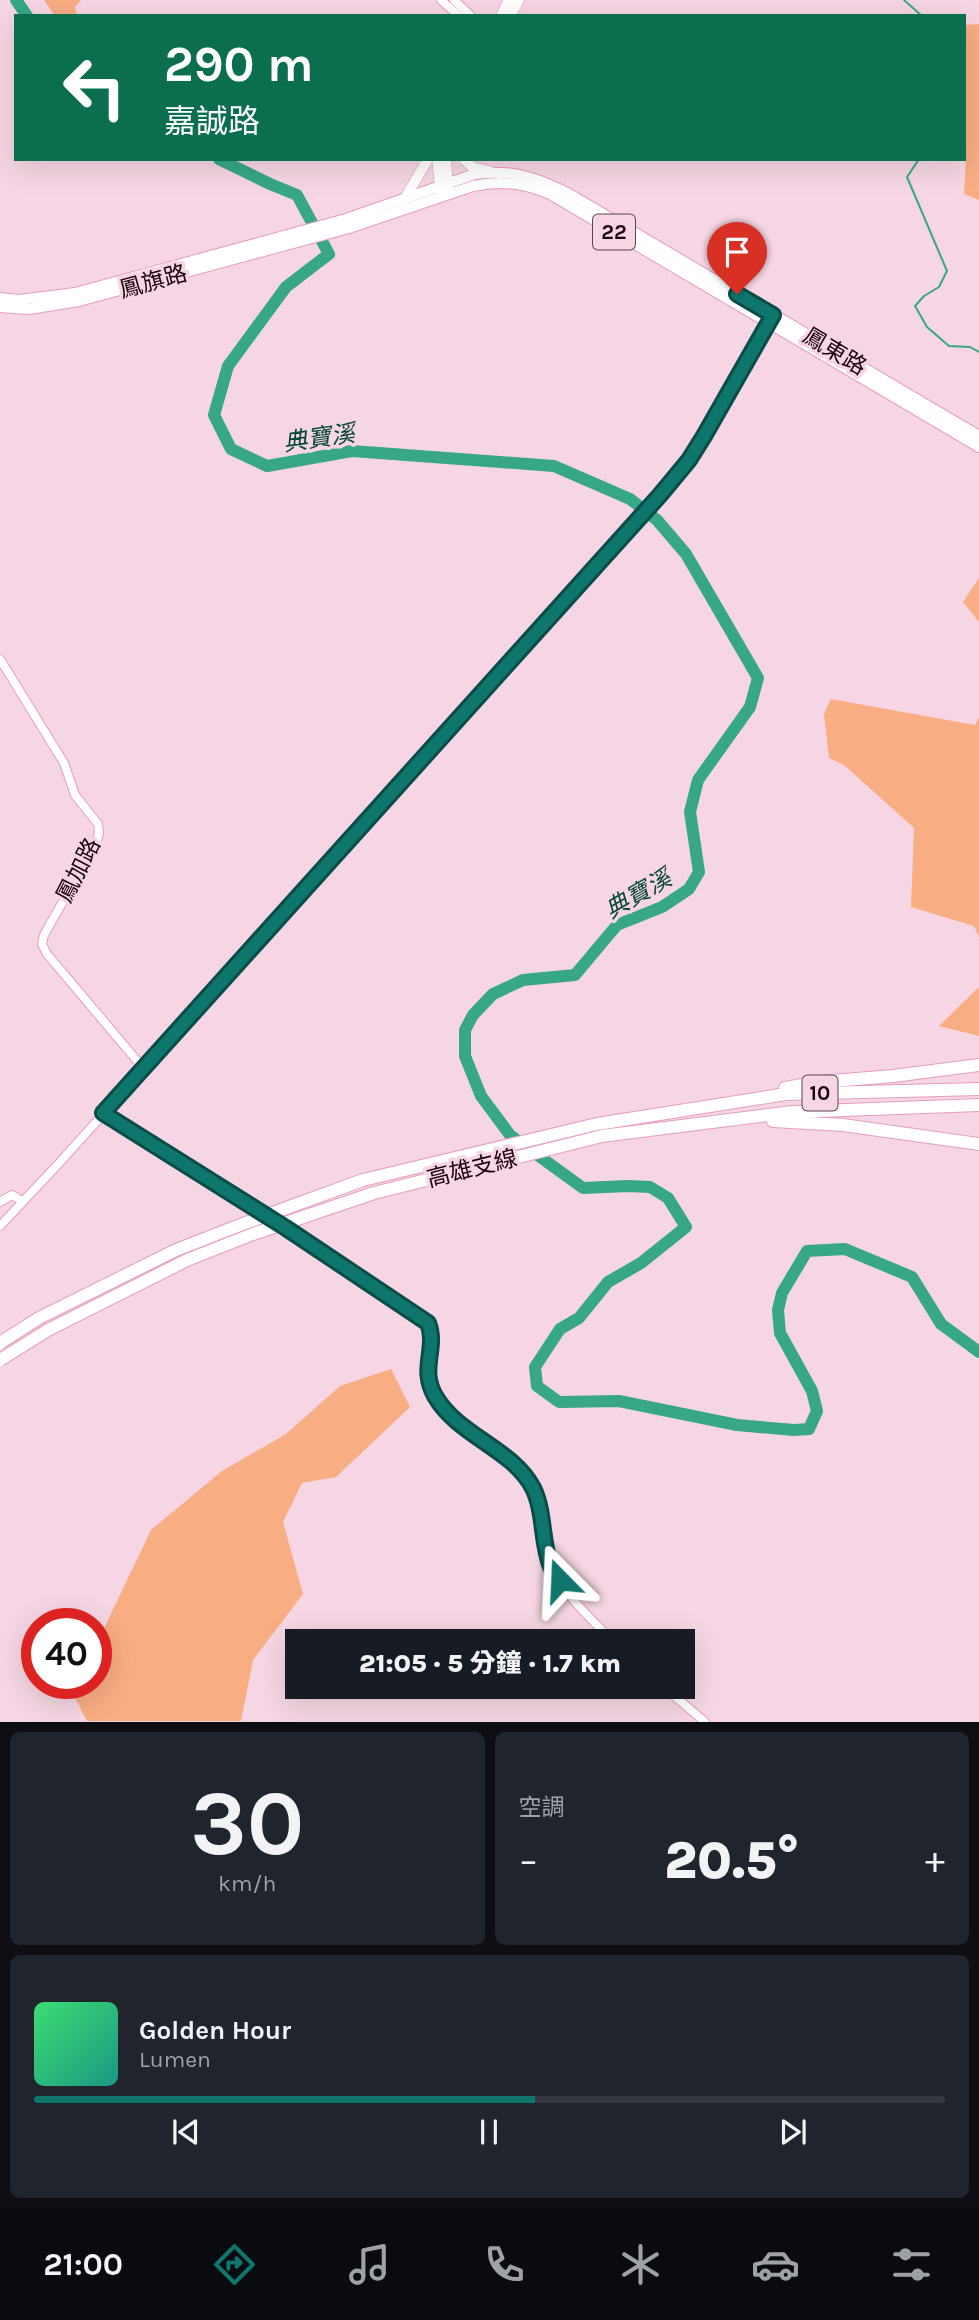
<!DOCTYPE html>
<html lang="zh-TW">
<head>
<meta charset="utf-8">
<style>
  body { margin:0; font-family:Karla,"Noto Sans TC",sans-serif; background:#20242c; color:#f1f3f6; height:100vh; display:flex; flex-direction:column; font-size:26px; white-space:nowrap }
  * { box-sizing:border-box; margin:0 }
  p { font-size:23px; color:#9ea1a6 }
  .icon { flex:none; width:38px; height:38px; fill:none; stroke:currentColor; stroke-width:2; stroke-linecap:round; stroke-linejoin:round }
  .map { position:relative; height:1722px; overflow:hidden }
  .side { display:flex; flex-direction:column; gap:10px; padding:10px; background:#0d0f14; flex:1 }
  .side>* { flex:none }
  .hud { position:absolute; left:14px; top:14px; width:952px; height:147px; border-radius:0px; box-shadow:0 7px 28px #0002; background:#0b6e4f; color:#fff; overflow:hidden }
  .speed { position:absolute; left:21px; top:1608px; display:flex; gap:14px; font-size:35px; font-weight:700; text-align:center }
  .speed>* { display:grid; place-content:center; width:91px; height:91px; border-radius:50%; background:#171b24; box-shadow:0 7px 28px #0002; line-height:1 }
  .speed .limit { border:10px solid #d22; background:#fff; color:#111 }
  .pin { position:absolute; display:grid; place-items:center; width:60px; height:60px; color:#fff; margin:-72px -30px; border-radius:50% 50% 50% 0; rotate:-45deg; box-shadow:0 0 7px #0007 }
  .pin .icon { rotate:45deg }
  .me { position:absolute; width:77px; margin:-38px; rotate:339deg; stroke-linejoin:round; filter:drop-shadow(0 0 5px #0008) }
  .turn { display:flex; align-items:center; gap:24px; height:147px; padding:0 35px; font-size:32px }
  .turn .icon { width:91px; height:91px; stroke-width:2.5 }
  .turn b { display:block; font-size:49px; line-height:60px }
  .big { font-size:52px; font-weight:800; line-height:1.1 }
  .side .card { flex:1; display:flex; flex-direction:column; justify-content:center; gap:10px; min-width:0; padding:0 24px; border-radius:10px; background:#20242c }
  .side .dial { align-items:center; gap:0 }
  .dial b { font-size:91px; line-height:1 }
  .song { display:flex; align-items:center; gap:21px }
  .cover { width:84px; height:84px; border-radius:10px; background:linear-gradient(135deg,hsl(140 70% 55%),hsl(170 70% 35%)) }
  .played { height:7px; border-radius:4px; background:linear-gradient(90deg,#0f766e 55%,#363941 55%) }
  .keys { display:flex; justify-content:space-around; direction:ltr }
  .heat { display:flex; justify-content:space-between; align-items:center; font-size:38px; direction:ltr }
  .side .tiles { flex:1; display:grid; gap:10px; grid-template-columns:1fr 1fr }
  .card:last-child { grid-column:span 2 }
  .trip { position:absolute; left:285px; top:1629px; width:410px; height:70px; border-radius:0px; background:#171b24; box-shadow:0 7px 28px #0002; font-weight:800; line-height:70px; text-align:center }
  .dock { display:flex; height:112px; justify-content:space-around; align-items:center; background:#090b0e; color:#9ea1a6 }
  .dock .icon { width:49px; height:49px }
  .dock .active { color:#0f766e }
  .dock b { font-size:32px; color:#f1f3f6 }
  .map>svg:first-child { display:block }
  .green { fill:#f9ad83 }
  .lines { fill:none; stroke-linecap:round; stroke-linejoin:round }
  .stream { stroke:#37a786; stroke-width:2 }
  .river { stroke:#37a786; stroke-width:12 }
  .tertiary-casing { stroke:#e79cbf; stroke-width:10 }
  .secondary-casing { stroke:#e79cbf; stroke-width:11 }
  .primary-casing { stroke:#e79cbf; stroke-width:12 }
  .motorway-casing { stroke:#e79cbf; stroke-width:14 }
  .tertiary { stroke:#fff; stroke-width:8 }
  .secondary { stroke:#fff; stroke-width:10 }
  .primary { stroke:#fff; stroke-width:10 }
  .motorway { stroke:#fff; stroke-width:12 }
  .motorway-bridge-casing { stroke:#e79cbf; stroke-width:14; stroke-linecap:butt }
  .motorway-bridge { stroke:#fff; stroke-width:12 }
  .route-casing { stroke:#0a4d48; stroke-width:18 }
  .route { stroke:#0f766e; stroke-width:12 }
  .labels { text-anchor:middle; stroke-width:7; stroke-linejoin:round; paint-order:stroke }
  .shield { fill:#f6d6e4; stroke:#5d4350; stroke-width:2 }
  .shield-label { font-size:21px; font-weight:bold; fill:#1c0411 }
  .street-label { font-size:23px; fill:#1c0411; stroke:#f6d6e4 }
  .water-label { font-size:24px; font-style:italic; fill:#064737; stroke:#f6d6e4 }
</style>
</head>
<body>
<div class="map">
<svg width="979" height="1722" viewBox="0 0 979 1722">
  <rect width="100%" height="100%" fill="#f6d6e4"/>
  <g class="green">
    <path d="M44,0H81L75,7L77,16H55Z"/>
    <path d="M979,24V200L964,194L966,156L964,154V25Z"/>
    <path d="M979,578V622L963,602Z"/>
    <path d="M831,699L975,725L979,717V937L974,926L911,907L914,828L844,765L829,758L824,714Z"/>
    <path d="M979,987V1036L939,1026Z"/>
    <path d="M391,1369L410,1407L336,1477L302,1483L283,1522L303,1594L253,1660L241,1721H87L73,1694L78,1684H96V1645L151,1530L222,1471L286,1434L340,1386Z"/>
  </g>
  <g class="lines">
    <g class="stream">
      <path d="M904,0L922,16"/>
      <path d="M919,159L907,177L947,271L939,287L924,296L915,306L927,327L949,346L970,347L979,352"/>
    </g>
    <g class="river">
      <path d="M16,0L27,16"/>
      <path d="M219,159L270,184L297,195L329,254L286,287L228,366L214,415L231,449L267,466L352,451L554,466L630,499L657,520L686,554L758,678L750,707L698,780L690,812L699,872L689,889L662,907L617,925L575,975L523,980L493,994L473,1015L465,1030V1056L481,1096L510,1135L583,1188L628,1186L650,1187L668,1198L686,1227L641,1263L608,1282L579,1318L560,1329L535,1367L537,1386L559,1402L619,1401L737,1425L794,1430L809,1429L817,1411L812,1391L780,1333L778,1310L782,1293L807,1251L845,1249L912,1277L941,1324L979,1352"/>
    </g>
    <g class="tertiary-casing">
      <g id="tertiary">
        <path d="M441,0L459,16"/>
        <path d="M454,0L471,16"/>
        <path d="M0,659L64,763L75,795L98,824L99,833L96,843L44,935L42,944L47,954L144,1069"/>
        <path d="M104,1113L267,1216"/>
        <path d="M0,1202L12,1195L22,1201"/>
        <path d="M281,1225L428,1323C437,1348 419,1367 435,1395C457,1435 507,1448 531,1486C546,1509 540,1544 552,1568C565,1596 592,1619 613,1642"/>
        <path d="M0,1226L61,1161L661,495L689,460L704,436L770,321"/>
        <path d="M664,1687L705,1722"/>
      </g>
    </g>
    <g class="secondary-casing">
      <g id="secondary">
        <path d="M501,16L509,0"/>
        <path d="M510,16L519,0"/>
        <path d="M437,159L441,193"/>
        <path d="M446,159L448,189"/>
        <path d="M464,159L472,167L489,171"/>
        <path d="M404,200L428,159"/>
      </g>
    </g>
    <g class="primary-casing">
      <g id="primary">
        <path d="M0,298L19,300L75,293L346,219L475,174C512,169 539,178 571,195L979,436"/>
        <path d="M0,307L29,309L79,301L349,228L473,186C501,180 524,183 550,194L979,447"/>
      </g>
    </g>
    <g class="motorway-casing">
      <g id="motorway">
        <path d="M785,1088L820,1082L893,1076L979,1065"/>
        <path d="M773,1121L843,1125L979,1144"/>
        <path d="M597,1124L786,1094L979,1089"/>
        <path d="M602,1136L792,1112L979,1105"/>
      </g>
    </g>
    <use href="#tertiary" class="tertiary"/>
    <use href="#secondary" class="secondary"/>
    <use href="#primary" class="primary"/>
    <use href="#motorway" class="motorway"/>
    <g class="motorway-bridge-casing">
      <g id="motorway-bridge">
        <path d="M0,1343L39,1318L176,1250L248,1222L363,1180L597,1124"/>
        <path d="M0,1360L48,1330L187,1260L253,1234L374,1193L602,1136"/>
      </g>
    </g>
    <use href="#motorway-bridge" class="motorway-bridge"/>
  </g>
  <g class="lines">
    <g class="route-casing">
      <path id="route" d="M560,1580C557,1576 553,1572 551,1567C541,1543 545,1512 533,1488C512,1448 458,1436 435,1396C419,1368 438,1348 428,1323L286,1228L103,1113L660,495L689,460L704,436L773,315L737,294"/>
    </g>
    <use href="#route" class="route"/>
  </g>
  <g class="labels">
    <g class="shield">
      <rect x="593" y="214.5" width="42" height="35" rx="5"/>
      <rect x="802.5" y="1075.5" width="35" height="35" rx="5"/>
    </g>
    <g class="shield-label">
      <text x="614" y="239">22</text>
      <text x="820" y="1100">10</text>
    </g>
    <g class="street-label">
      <text transform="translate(153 281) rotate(-15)" y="8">鳳旗路</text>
      <text transform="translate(835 351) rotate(31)" y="8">鳳東路</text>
      <text transform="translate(78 870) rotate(-63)" y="8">鳳加路</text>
      <text transform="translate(472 1168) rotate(-14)" y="8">高雄支線</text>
    </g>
    <g class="water-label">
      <text transform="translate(319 438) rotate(-8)" y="8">典寶溪</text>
      <text transform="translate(638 894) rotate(-30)" y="8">典寶溪</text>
    </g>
  </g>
</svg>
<div class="speed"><div class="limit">40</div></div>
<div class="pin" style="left:737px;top:294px;background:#d93025"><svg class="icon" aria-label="arrive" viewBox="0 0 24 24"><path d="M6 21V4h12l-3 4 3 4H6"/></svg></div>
<svg class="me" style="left:560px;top:1580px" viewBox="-20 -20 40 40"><path d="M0-17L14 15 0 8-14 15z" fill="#0f766e" stroke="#fff" stroke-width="4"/></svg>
<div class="trip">21:05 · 5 分鐘 · 1.7 km</div>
<div class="hud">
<div class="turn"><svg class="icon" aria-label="left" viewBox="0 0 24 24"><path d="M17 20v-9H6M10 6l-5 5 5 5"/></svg><div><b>290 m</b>嘉誠路</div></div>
</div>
</div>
<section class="side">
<div class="tiles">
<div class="card dial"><b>30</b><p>km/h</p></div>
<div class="card"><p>空調</p>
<div class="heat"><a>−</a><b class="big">20.5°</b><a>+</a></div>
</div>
<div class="card">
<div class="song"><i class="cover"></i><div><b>Golden Hour</b><p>Lumen</p></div></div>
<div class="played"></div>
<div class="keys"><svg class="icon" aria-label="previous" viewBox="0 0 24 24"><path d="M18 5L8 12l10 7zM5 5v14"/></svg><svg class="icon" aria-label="pause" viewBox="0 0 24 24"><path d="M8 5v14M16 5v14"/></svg><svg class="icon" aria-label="next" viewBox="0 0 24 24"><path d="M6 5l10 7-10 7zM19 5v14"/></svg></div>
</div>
</div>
</section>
<nav class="dock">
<b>21:00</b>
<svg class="icon active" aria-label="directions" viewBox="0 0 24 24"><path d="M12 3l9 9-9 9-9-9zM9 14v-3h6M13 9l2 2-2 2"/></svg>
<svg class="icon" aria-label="music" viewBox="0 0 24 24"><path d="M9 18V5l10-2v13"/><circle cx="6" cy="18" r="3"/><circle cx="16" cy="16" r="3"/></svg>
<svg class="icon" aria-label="phone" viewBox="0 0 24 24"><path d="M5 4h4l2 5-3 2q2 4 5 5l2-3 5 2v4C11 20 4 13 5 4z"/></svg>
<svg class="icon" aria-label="climate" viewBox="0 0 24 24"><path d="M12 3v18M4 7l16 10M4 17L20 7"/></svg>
<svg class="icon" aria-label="car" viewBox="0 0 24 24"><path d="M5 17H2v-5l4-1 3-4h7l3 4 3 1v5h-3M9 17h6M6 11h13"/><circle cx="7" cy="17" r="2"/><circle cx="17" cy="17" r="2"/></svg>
<svg class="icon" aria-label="filters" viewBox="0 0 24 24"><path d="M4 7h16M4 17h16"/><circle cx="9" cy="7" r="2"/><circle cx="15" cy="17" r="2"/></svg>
</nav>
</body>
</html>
